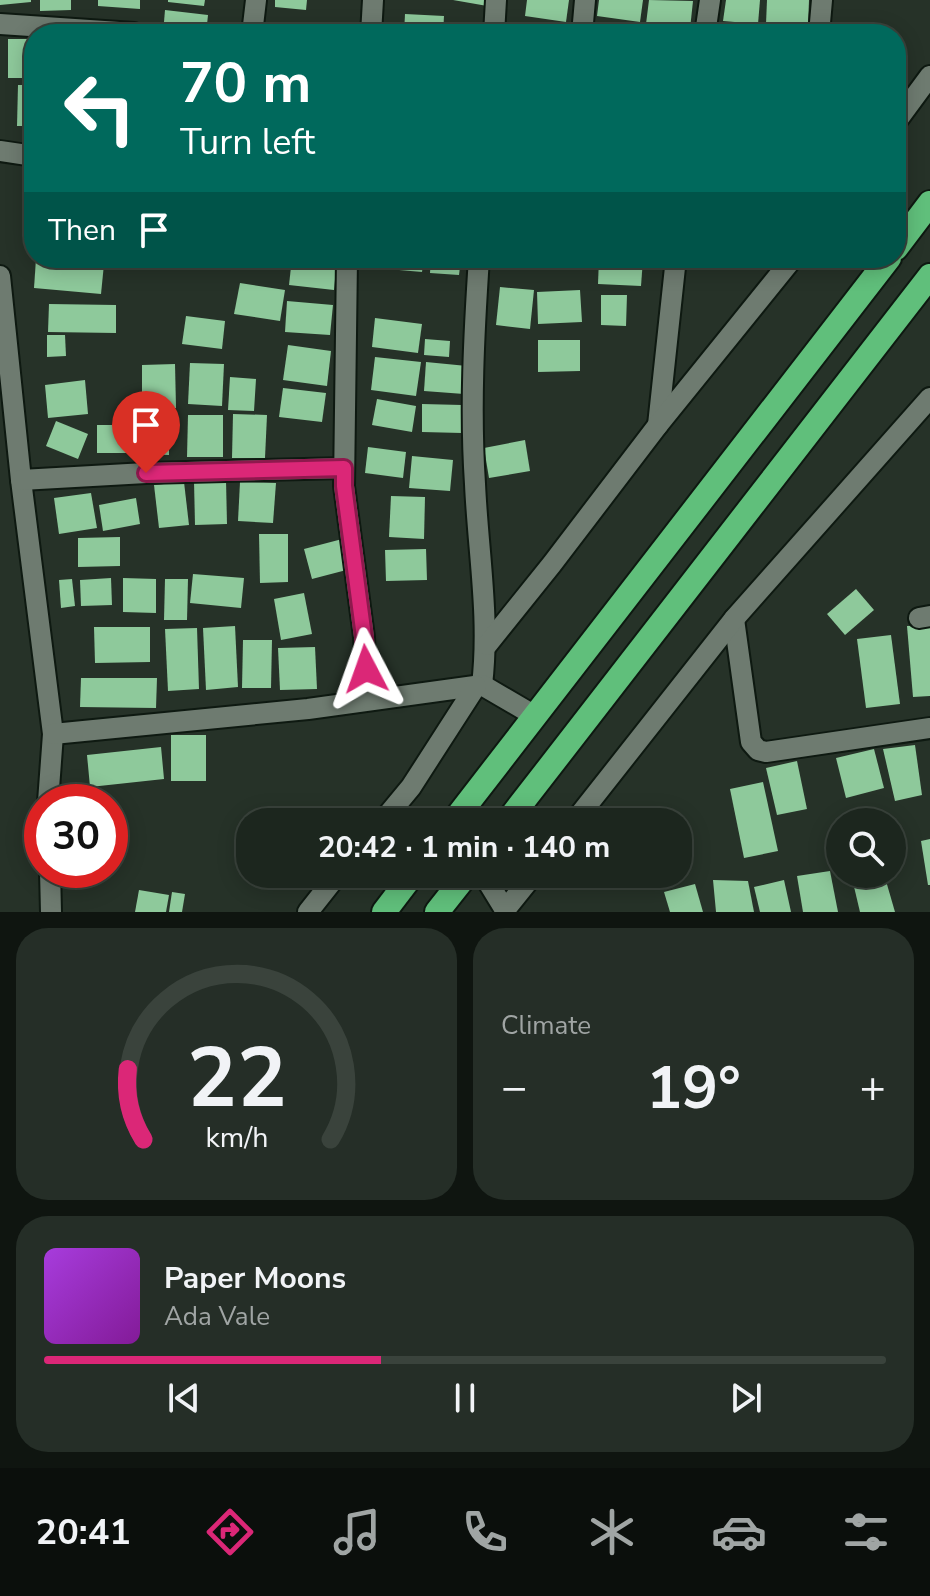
<!DOCTYPE html>
<html lang="en">
<head>
<meta charset="utf-8">
<style>
  body { margin:0; font-family:"Nunito Sans",sans-serif; background:#252e27; color:#f1f3f6; height:100vh; display:flex; flex-direction:column; font-size:30px; white-space:nowrap }
  * { box-sizing:border-box; margin:0 }
  p { font-size:26px; color:#a0a5a4 }
  .icon { flex:none; width:44px; height:44px; fill:none; stroke:currentColor; stroke-width:2; stroke-linecap:round; stroke-linejoin:round }
  .map { position:relative; height:912px; overflow:hidden }
  .panel { display:flex; flex-direction:column; gap:16px; padding:16px; background:#0f1510; flex:1 }
  .panel>* { flex:none }
  .hud { position:absolute; left:24px; top:24px; width:882px; height:244px; border-radius:32px; box-shadow:0 4px 20px #0003,0 0 0 2px #3a433c; background:#00695c; color:#fff; overflow:hidden }
  .tools { position:absolute; left:826px; top:808px; display:grid; gap:16px }
  .tools a { display:grid; place-items:center; width:80px; height:80px; border-radius:50%; background:#1c261e; box-shadow:0 4px 20px #0003,0 0 0 2px #3a433c; font-size:40px }
  .speed { position:absolute; left:24px; top:784px; display:flex; gap:16px; font-size:40px; font-weight:700; text-align:center }
  .speed>* { display:grid; place-content:center; width:104px; height:104px; border-radius:50%; background:#1c261e; box-shadow:0 4px 20px #0003,0 0 0 2px #3a433c; line-height:1 }
  .speed .limit { border:12px solid #d22; background:#fff; color:#111 }
  .pin { position:absolute; display:grid; place-items:center; width:68px; height:68px; color:#fff; margin:-82px -34px; border-radius:50% 50% 50% 0; rotate:-45deg; box-shadow:0 0 8px #0007 }
  .pin .icon { rotate:45deg }
  .me { position:absolute; width:88px; margin:-44px; rotate:356deg; stroke-linejoin:round; filter:drop-shadow(0 0 6px #0008) }
  .turn { display:flex; align-items:center; gap:28px; height:168px; padding:0 24px; font-size:36px }
  .turn .icon { width:104px; height:104px; stroke-width:2.5 }
  .turn b { display:block; font-size:56px; line-height:68px }
  .then { display:flex; align-items:center; height:76px; padding:0 24px; background:#0003; gap:16px; font-size:30px }
  .big { font-size:60px; font-weight:700; line-height:1.1 }
  .panel .widget { flex:1; display:flex; flex-direction:column; justify-content:center; gap:12px; min-width:0; padding:0 28px; border-radius:32px; background:#252e27 }
  .panel .dial { align-items:center; gap:0 }
  .dial svg { height:208px; overflow:visible; fill:none; stroke:#3a433c; stroke-width:7; stroke-linecap:round; text-anchor:middle }
  .dial text { fill:#f1f3f6; stroke:none }
  .song { display:flex; align-items:center; gap:24px }
  .cover { width:96px; height:96px; border-radius:12px; background:linear-gradient(135deg,hsl(280 70% 55%),hsl(290 70% 35%)) }
  .played { height:8px; border-radius:4px; background:linear-gradient(90deg,#db2777 40%,#3a433c 40%) }
  .keys { display:flex; justify-content:space-around; direction:ltr }
  .heat { display:flex; justify-content:space-between; align-items:center; font-size:44px; direction:ltr }
  .panel .tiles { flex:1; display:grid; gap:16px; grid-template-columns:1fr 1fr }
  .widget:last-child { grid-column:span 2 }
  .trip { position:absolute; left:236px; top:808px; width:456px; height:80px; border-radius:32px; background:#1c261e; box-shadow:0 4px 20px #0003,0 0 0 2px #3a433c; font-weight:700; line-height:80px; text-align:center }
  .menu { display:flex; height:128px; justify-content:space-around; align-items:center; background:#0b0f0c; color:#a0a5a4 }
  .menu .icon { width:56px; height:56px }
  .menu .selected { color:#db2777 }
  .menu b { font-size:36px; color:#f1f3f6 }
  .map>svg:first-child { display:block }
  .building { fill:#8ec99b }
  .lines { fill:none; stroke-linecap:round; stroke-linejoin:round }
  .minor-casing { stroke:#0e1911; stroke-width:24 }
  .highway-casing { stroke:#0e1911; stroke-width:28 }
  .minor { stroke:#6e7b70; stroke-width:20 }
  .highway { stroke:#60bf7b; stroke-width:24 }
  .route-casing { stroke:#8e194d; stroke-width:20 }
  .route { stroke:#db2777; stroke-width:14 }
</style>
</head>
<body>
<div class="map">
<svg width="930" height="912" viewBox="0 0 930 912">
  <rect width="100%" height="100%" fill="#263228"/>
  <g class="building">
    <path d="M0,0H31V2L0,5Z"/>
    <path d="M40,0H71V10L40,11Z"/>
    <path d="M98,0H140V9L98,6Z"/>
    <path d="M168,0H205L204,6L168,2Z"/>
    <path d="M275,0H307L306,10L275,7Z"/>
    <path d="M453,0H494L493,7Z"/>
    <path d="M527,0H569L566,22L525,16Z"/>
    <path d="M599,0H643L640,22L597,16Z"/>
    <path d="M649,0L693,1L690,29L646,24Z"/>
    <path d="M726,0H760L758,24L723,21Z"/>
    <path d="M767,0H809L808,26L766,24Z"/>
    <path d="M165,10L208,15L206,34H163Z"/>
    <path d="M405,14L444,16L443,34H404Z"/>
    <path d="M271,27L309,32V34H270Z"/>
    <rect x="8" y="39" width="26" height="39"/>
    <path d="M18,85H34V126H17Z"/>
    <path d="M34,172V241H30L25,173Z"/>
    <path d="M151,258H181V265L151,267Z"/>
    <path d="M292,258H337L334,290L289,285Z"/>
    <path d="M377,258H424L422,272L376,268Z"/>
    <path d="M431,258H461L459,275L430,273Z"/>
    <path d="M599,258L643,259L641,286L598,284Z"/>
    <path d="M36,259L104,264L101,294L34,288Z"/>
    <path d="M240,283L285,290L280,321L234,314Z"/>
    <path d="M500,287L534,290L530,329L496,325Z"/>
    <path d="M580,290L582,322L538,324L537,292Z"/>
    <path d="M601,295H627L626,326L601,325Z"/>
    <path d="M287,301L333,305L330,335L285,332Z"/>
    <path d="M49,304L116,305V333L48,332Z"/>
    <path d="M186,316L225,321L222,349L182,344Z"/>
    <path d="M375,318L422,324L418,353L372,347Z"/>
    <path d="M47,335H65L66,356L47,357Z"/>
    <path d="M425,339L450,341L449,357L424,355Z"/>
    <path d="M538,340H580V371L538,372Z"/>
    <path d="M288,345L331,351L327,386L283,380Z"/>
    <path d="M375,357L421,362L416,396L371,390Z"/>
    <path d="M426,362L467,366L464,394L424,391Z"/>
    <path d="M190,363L224,364L222,406L188,404Z"/>
    <path d="M175,364L176,408L142,409V365Z"/>
    <path d="M230,377L256,379L254,411L228,410Z"/>
    <path d="M85,380L88,414L48,418L45,385Z"/>
    <path d="M283,388L326,393L322,422L279,417Z"/>
    <path d="M377,399L416,406L412,432L372,425Z"/>
    <path d="M422,404L462,405V433L422,432Z"/>
    <path d="M233,414L267,415L265,458H232Z"/>
    <path d="M188,415H223V457H187Z"/>
    <path d="M137,418H169V455L137,454Z"/>
    <path d="M56,421L88,434L78,459L46,446Z"/>
    <path d="M97,425H132L133,453H97Z"/>
    <path d="M525,440L530,471L489,478L484,448Z"/>
    <path d="M368,447L406,452L403,478L365,473Z"/>
    <path d="M412,456L453,460L450,491L409,488Z"/>
    <path d="M226,480L227,524L195,525L194,481Z"/>
    <path d="M184,482L189,525L159,528L154,485Z"/>
    <path d="M240,482L276,483L273,523L238,521Z"/>
    <path d="M91,493L97,528L59,534L54,498Z"/>
    <path d="M391,496L425,497L424,539L389,537Z"/>
    <path d="M136,498L140,524L103,531L99,505Z"/>
    <path d="M259,534H288V582L260,583Z"/>
    <path d="M120,537V566L78,567V538Z"/>
    <path d="M346,538L354,568L312,579L304,549Z"/>
    <path d="M426,549L427,580L386,581L385,550Z"/>
    <path d="M193,574L244,578L241,608L190,603Z"/>
    <path d="M111,578L112,605L81,606L80,580Z"/>
    <path d="M123,578L156,579V613L123,612Z"/>
    <path d="M72,579L75,606L61,608L59,580Z"/>
    <path d="M165,579H188L187,620H164Z"/>
    <path d="M856,589L874,610L845,635L827,614Z"/>
    <path d="M304,593L312,634L281,640L274,599Z"/>
    <path d="M930,625V696L913,697L907,626Z"/>
    <path d="M235,626L238,687L206,690L203,628Z"/>
    <path d="M94,627H150V662L95,663Z"/>
    <path d="M197,628L199,689L168,691L165,629Z"/>
    <path d="M891,635L900,704L866,708L857,639Z"/>
    <path d="M243,640H272L271,688H242Z"/>
    <path d="M315,647L317,689L280,690L278,648Z"/>
    <path d="M81,678H157L156,708L80,707Z"/>
    <rect x="171" y="735" width="35" height="46"/>
    <path d="M915,745L922,795L895,801L883,749Z"/>
    <path d="M161,747L164,779L90,787L87,755Z"/>
    <path d="M874,749L884,788L846,798L836,758Z"/>
    <path d="M797,761L807,809L777,815L766,768Z"/>
    <path d="M763,782L778,851L744,858L730,789Z"/>
    <path d="M930,839V885H928L921,841Z"/>
    <path d="M830,871L838,912H803L797,876Z"/>
    <path d="M851,874H884L895,912H860Z"/>
    <path d="M713,880L748,881L754,912H716Z"/>
    <path d="M784,880L791,912H760L754,887Z"/>
    <path d="M695,884L703,912H670L664,892Z"/>
    <path d="M139,890L169,895L166,912H135Z"/>
    <path d="M172,892L185,894L182,912H169Z"/>
  </g>
  <g class="lines">
    <g class="minor-casing">
      <g id="minor">
        <path d="M0,24L134,33"/>
        <path d="M252,34L256,0"/>
        <path d="M371,34L373,0"/>
        <path d="M494,34L496,0"/>
        <path d="M582,34L585,0"/>
        <path d="M705,34L710,0"/>
        <path d="M819,34L822,0"/>
        <path d="M896,122L930,76"/>
        <path d="M0,151L34,156"/>
        <path d="M347,258L344,486L364,637L367,700"/>
        <path d="M479,258C474,333 470,409 475,484C478,551 490,618 482,685"/>
        <path d="M0,276L21,480L53,734L48,802"/>
        <path d="M658,425L676,258"/>
        <path d="M21,480L146,473L344,468"/>
        <path d="M919,618L930,616"/>
        <path d="M734,619L751,742L758,750L766,752L930,728"/>
        <path d="M487,645L552,564L658,425L793,258"/>
        <path d="M53,734L308,709L482,685L535,716"/>
        <path d="M382,822L411,787L476,686"/>
        <path d="M574,822L734,619L930,398"/>
        <path d="M50,870L51,912"/>
        <path d="M483,874L505,910L534,874"/>
        <path d="M308,912L338,874"/>
      </g>
    </g>
    <g class="highway-casing">
      <g id="highway">
        <path d="M896,248L930,203"/>
        <path d="M453,822L889,258"/>
        <path d="M507,822L930,276"/>
        <path d="M384,912L413,874"/>
        <path d="M437,912L467,874"/>
      </g>
    </g>
    <use href="#minor" class="minor"/>
    <use href="#highway" class="highway"/>
  </g>
  <g class="lines">
    <g class="route-casing">
      <path id="route" d="M146,473L344,468V486L364,637L366,669"/>
    </g>
    <use href="#route" class="route"/>
  </g>
</svg>
<div class="tools">
<a><svg class="icon" aria-label="search" viewBox="0 0 24 24"><circle cx="10" cy="10" r="6"/><path d="M15 15l6 6"/></svg></a>
</div>
<div class="speed"><div class="limit">30</div></div>
<div class="pin" style="left:146px;top:473px;background:#d93025"><svg class="icon" aria-label="arrive" viewBox="0 0 24 24"><path d="M6 21V4h12l-3 4 3 4H6"/></svg></div>
<svg class="me" style="left:366px;top:669px" viewBox="-20 -20 40 40"><path d="M0-17L14 15 0 8-14 15z" fill="#db2777" stroke="#fff" stroke-width="4"/></svg>
<div class="trip">20:42 · 1 min · 140 m</div>
<div class="hud">
<div class="turn"><svg class="icon" aria-label="left" viewBox="0 0 24 24"><path d="M17 20v-9H6M10 6l-5 5 5 5"/></svg><div><b>70 m</b>Turn left</div></div>
<div class="then">Then<svg class="icon" aria-label="arrive" viewBox="0 0 24 24"><path d="M6 21V4h12l-3 4 3 4H6"/></svg></div>
</div>
</div>
<section class="panel">
<div class="tiles">
<div class="widget dial"><svg viewBox="0 0 100 80">
<path d="M14 69A42 42 0 1 1 86 69"/>
<path d="M14 69A42 42 0 0 1 8 42" stroke="#db2777"/>
<text x="50" y="56" font-size="32" font-weight="700">22</text>
<text x="50" y="72" font-size="11">km/h</text>
</svg></div>
<div class="widget"><p>Climate</p>
<div class="heat"><a>−</a><b class="big">19°</b><a>+</a></div>
</div>
<div class="widget">
<div class="song"><i class="cover"></i><div><b>Paper Moons</b><p>Ada Vale</p></div></div>
<div class="played"></div>
<div class="keys"><svg class="icon" aria-label="previous" viewBox="0 0 24 24"><path d="M18 5L8 12l10 7zM5 5v14"/></svg><svg class="icon" aria-label="pause" viewBox="0 0 24 24"><path d="M8 5v14M16 5v14"/></svg><svg class="icon" aria-label="next" viewBox="0 0 24 24"><path d="M6 5l10 7-10 7zM19 5v14"/></svg></div>
</div>
</div>
</section>
<nav class="menu">
<b>20:41</b>
<svg class="icon selected" aria-label="directions" viewBox="0 0 24 24"><path d="M12 3l9 9-9 9-9-9zM9 14v-3h6M13 9l2 2-2 2"/></svg>
<svg class="icon" aria-label="music" viewBox="0 0 24 24"><path d="M9 18V5l10-2v13"/><circle cx="6" cy="18" r="3"/><circle cx="16" cy="16" r="3"/></svg>
<svg class="icon" aria-label="phone" viewBox="0 0 24 24"><path d="M5 4h4l2 5-3 2q2 4 5 5l2-3 5 2v4C11 20 4 13 5 4z"/></svg>
<svg class="icon" aria-label="climate" viewBox="0 0 24 24"><path d="M12 3v18M4 7l16 10M4 17L20 7"/></svg>
<svg class="icon" aria-label="car" viewBox="0 0 24 24"><path d="M5 17H2v-5l4-1 3-4h7l3 4 3 1v5h-3M9 17h6M6 11h13"/><circle cx="7" cy="17" r="2"/><circle cx="17" cy="17" r="2"/></svg>
<svg class="icon" aria-label="filters" viewBox="0 0 24 24"><path d="M4 7h16M4 17h16"/><circle cx="9" cy="7" r="2"/><circle cx="15" cy="17" r="2"/></svg>
</nav>
</body>
</html>
